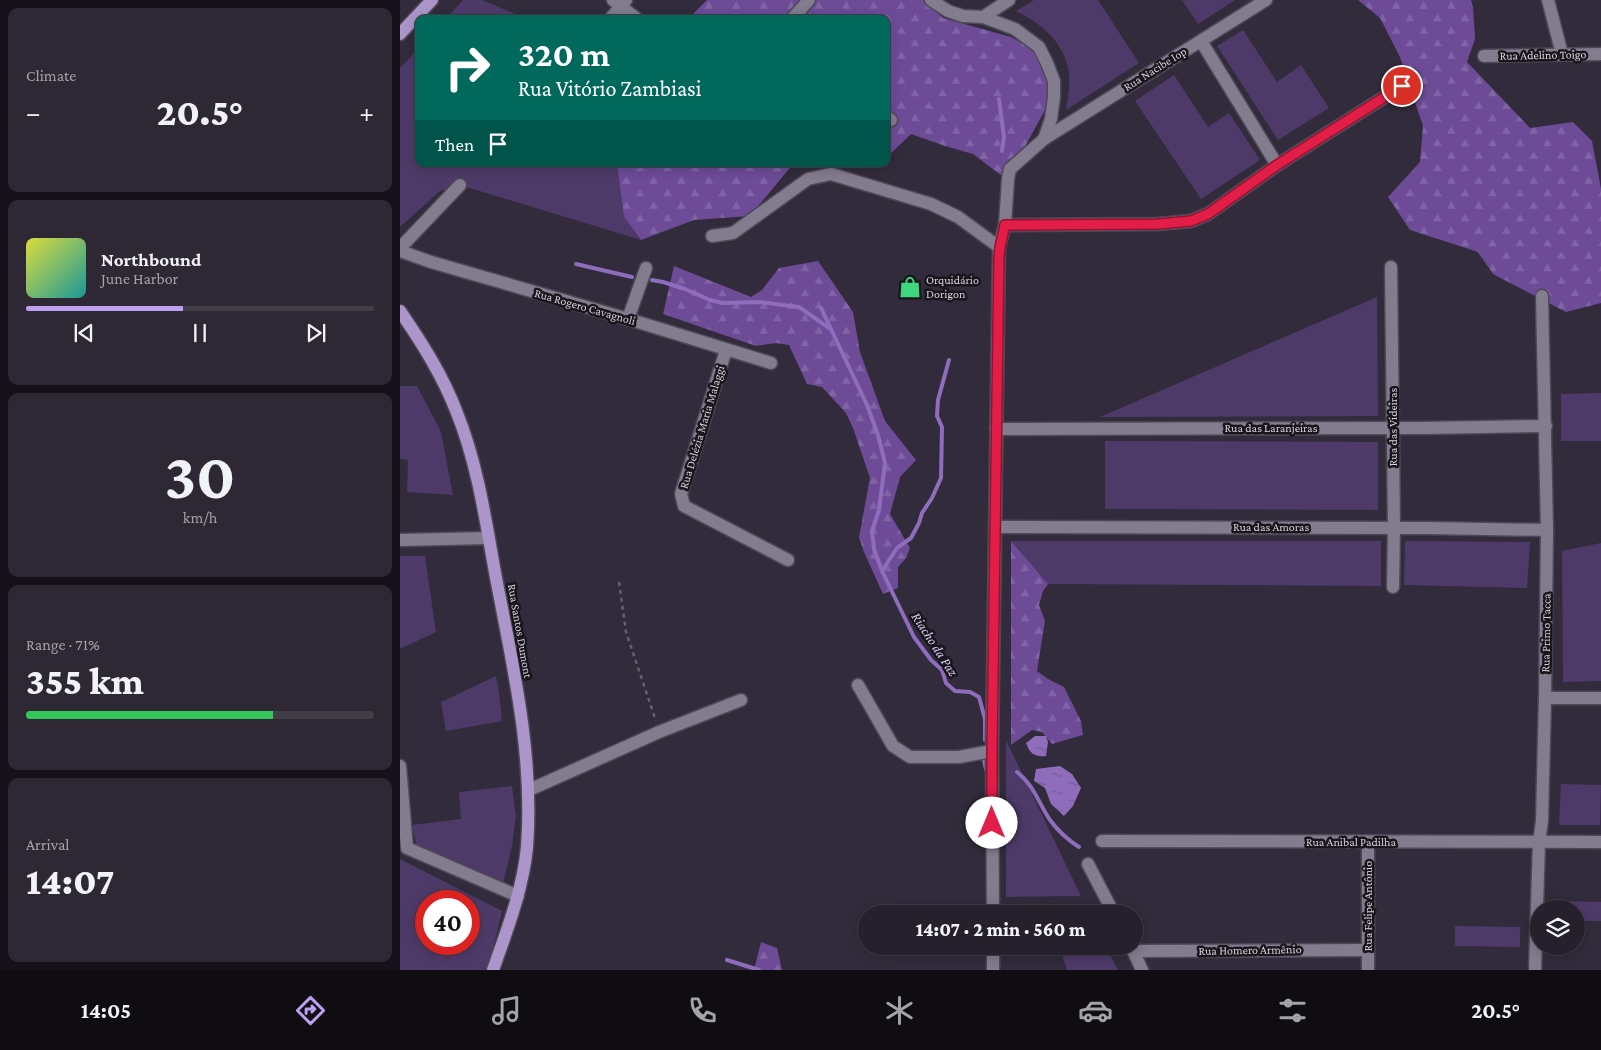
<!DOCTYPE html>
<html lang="en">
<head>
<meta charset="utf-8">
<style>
  body { margin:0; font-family:"Crimson Pro",serif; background:#2d2834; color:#f1f3f6; height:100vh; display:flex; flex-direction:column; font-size:19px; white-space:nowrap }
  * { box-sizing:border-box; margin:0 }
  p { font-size:16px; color:#a3a3a9 }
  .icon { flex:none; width:28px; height:28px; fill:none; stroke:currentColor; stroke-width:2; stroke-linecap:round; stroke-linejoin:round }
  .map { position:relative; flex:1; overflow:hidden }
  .panel { display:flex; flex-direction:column; gap:8px; padding:8px; background:#141218; width:400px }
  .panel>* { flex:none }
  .banner { position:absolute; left:15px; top:15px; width:475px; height:152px; border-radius:10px; box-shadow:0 2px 12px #0003,0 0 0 1px #423e48; background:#00695c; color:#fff; overflow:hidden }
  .controls { position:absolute; left:1130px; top:900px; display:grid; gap:10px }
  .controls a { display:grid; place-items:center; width:55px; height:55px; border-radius:50%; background:#25202c; box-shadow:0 2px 12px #0003,0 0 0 1px #423e48; font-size:25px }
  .speed { position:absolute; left:15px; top:890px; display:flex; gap:10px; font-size:25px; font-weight:700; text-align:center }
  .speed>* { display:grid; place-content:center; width:65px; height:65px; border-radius:50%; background:#25202c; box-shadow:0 2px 12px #0003,0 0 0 1px #423e48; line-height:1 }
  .speed .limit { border:8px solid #d22; background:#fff; color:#111 }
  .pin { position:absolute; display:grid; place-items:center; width:42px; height:42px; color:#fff; margin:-21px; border:2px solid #fff; border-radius:50%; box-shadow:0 1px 5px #0007 }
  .me { position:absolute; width:55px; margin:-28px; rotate:0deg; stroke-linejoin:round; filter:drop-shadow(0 0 4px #0008) }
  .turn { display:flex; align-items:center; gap:18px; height:105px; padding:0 20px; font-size:22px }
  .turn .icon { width:65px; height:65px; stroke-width:2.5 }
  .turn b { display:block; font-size:35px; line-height:42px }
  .then { display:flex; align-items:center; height:48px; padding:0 20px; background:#0003; gap:10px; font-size:19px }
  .big { font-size:38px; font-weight:800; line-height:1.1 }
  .panel .widget { flex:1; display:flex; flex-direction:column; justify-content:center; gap:8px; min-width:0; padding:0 18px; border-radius:10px; background:#2d2834 }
  .panel .dial { align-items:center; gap:0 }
  .dial b { font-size:65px; line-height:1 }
  .song { display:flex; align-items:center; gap:15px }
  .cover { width:60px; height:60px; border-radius:8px; background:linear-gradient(135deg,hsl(60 70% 55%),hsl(180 70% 35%)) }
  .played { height:5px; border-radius:2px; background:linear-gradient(90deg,#bca0f2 45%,#423e48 45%) }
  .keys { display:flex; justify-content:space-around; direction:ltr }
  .heat { display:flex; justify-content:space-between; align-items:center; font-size:28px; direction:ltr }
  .charge { height:8px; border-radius:4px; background:linear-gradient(90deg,#34c759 71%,#423e48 0) }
  .trip { position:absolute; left:458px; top:905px; width:285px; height:50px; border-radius:25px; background:#25202c; box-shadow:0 2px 12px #0003,0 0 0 1px #423e48; font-weight:800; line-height:50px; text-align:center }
  .tab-bar { display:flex; height:80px; justify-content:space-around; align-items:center; background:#0f0d12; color:#a3a3a9 }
  .tab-bar .icon { width:35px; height:35px }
  .tab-bar .current { color:#bca0f2 }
  .tab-bar b { font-size:22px; color:#f1f3f6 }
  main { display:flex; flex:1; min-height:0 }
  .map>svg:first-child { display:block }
  .grass { fill:#4e3a68; fill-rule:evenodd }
  .forest { fill:url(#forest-firs) }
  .water { fill:url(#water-ripples) }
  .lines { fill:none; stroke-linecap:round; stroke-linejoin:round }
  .stream { stroke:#8f6dbc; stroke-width:4 }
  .minor-casing { stroke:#4e4856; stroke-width:15 }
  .major-casing { stroke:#4e4856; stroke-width:15 }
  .path { stroke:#66606f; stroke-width:2.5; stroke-dasharray:4 4; stroke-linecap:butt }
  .minor { stroke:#837b8e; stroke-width:12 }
  .major { stroke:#ab95ca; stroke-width:12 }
  .route-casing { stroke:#92132f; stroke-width:12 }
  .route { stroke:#e11d48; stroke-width:9 }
  .labels { text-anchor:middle; stroke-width:5; stroke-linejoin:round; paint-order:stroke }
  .street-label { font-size:12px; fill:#d5d1dc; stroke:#18151c }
  .poi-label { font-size:12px; fill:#d5d1dc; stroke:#18151c; text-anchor:start }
  .water-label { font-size:14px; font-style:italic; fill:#dacaf4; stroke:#18151c }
</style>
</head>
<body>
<main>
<section class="panel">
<div class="widget"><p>Climate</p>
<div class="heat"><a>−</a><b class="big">20.5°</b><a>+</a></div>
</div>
<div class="widget">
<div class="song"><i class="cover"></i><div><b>Northbound</b><p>June Harbor</p></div></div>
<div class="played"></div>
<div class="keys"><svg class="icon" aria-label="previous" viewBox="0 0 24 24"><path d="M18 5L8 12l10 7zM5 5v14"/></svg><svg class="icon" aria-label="pause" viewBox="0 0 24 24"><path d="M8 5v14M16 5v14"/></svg><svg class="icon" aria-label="next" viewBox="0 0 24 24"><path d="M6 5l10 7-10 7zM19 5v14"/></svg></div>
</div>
<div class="widget dial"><b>30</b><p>km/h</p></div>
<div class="widget"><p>Range · 71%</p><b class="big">355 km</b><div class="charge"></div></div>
<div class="widget"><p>Arrival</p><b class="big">14:07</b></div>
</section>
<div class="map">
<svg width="1201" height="970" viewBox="0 0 1201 970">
  <defs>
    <pattern id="forest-firs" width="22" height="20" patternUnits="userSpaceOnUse" patternTransform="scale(1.25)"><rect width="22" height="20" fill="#6d4b97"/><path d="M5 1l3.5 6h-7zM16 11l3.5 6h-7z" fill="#8164a5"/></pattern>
    <pattern id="water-ripples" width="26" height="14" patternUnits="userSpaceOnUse" patternTransform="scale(1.25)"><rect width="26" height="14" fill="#8f6dbc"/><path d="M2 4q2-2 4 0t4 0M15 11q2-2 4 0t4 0" fill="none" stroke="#735d91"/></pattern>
  </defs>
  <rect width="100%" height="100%" fill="#312b3b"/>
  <g class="grass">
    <path d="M63,0H82L127,19H46Z"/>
    <path d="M634,0H698L739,63L666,110C668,97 671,80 668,67C661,39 640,23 616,11Z"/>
    <path d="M782,0H835L798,24Z"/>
    <path d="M843,30L877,82L901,65L929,108L878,140L817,46Z"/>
    <path d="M19,48V164H217L224,217L241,240L60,185L40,191L0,227V68Z"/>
    <path d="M774,75L808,127L829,113L860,160L801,199L735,101Z"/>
    <path d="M977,297L978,416L700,417Z"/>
    <path d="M0,386H17L41,432L53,495L7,492L8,460L0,459Z"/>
    <path d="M1201,393V441H1161V394Z"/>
    <path d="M705,441L978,442V510L705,509Z"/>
    <path d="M611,541H981V586L648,584Z"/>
    <path d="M1005,541L1130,542L1127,588L1004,585Z"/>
    <path d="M1201,543V681L1163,682L1162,551Z"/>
    <path d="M0,556H25L36,632L0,649Z"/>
    <path d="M96,676L99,692L102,721L46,731L41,702Z"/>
    <path d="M606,740L681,896L606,897Z"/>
    <path d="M1161,784L1201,785L1200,825H1159Z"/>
    <path d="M112,786L116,816L112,846L103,884L17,847L12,825L61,819L59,792Z"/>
    <path d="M0,859L102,911L88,970H0ZM26,901H69V944H26Z"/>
    <path d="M1157,901L1201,902V921H1176V909H1156Z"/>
    <path d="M1055,926L1120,927V947L1055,946Z"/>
    <path d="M709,953L718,970H667L662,954Z"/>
  </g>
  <g class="forest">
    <path d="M307,0H524L543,18L611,37L634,50L649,77L650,101L617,161L606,179L573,154L545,146L511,134L486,158V19H288Z"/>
    <path d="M958,0H1071L1073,7L1075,39L1067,62L1130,128L1173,122L1192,141L1201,189V303L1166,312L1093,274L1078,252L1010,230L988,197L1020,162L1023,126L1000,57L980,18Z"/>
    <path d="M217,164H393L350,216L294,220L241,240L224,217Z"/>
    <path d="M418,261L453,312L460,352L485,421L516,460L500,477L490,514L510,548L506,558L498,567V588L483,594L464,552L459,537L470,478L453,428L446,413L422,387L407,384L389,345L376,343L356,346L263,314L274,266L351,297L362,290L379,268Z"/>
    <path d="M611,541L648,584L643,591L639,605L645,621L637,671L648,679L664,687L681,721L683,735L652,744L642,732L632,730L611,745Z"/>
    <path d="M361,942L377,948L382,970H354Z"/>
  </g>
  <g class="water">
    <path d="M635,736H646L648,742L646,756C635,757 630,754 626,743Z"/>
    <path d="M660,766L672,774L681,788L673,806L664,816L651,804L645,788L634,781L636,769Z"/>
  </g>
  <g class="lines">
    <g class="stream">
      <path d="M599,99L604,137L602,151"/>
      <path d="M176,264L232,277"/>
      <path d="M252,280L263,282L285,289L310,300L323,303L360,302L399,307L429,328"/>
      <path d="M421,308L467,405L478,435L485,463L479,510L472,531L474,549L482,571L514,637L531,660L542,670L546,683L555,691L570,692L579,697L585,719V740"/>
      <path d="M482,571L497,548L511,538L519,523L522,513L532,498L541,478L542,427L537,416L538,400L549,360"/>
      <path d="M583,756L586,769"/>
      <path d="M617,772C634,785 638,802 650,820C658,831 668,840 679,847"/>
      <path d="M327,960L359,970"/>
    </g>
    <g class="minor-casing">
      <g id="minor">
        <path d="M213,0L237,19"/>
        <path d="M531,0L548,11L563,16L583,17L615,29L639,47L647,63L654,81V97L651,119L644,139L610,169L608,179L605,225L599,247L592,751L593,914"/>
        <path d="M1148,0L1162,54"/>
        <path d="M583,17L609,0"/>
        <path d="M210,19L226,0"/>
        <path d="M392,19L409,0"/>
        <path d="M801,41L877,165"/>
        <path d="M1084,56L1201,54"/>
        <path d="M486,116L491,120"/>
        <path d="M644,139L866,0"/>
        <path d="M605,225L758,224L791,221L808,214L877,165L1002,86"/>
        <path d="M312,236L333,233L408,179L431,174L531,204L558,217L599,247"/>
        <path d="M0,248L60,185"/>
        <path d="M0,251L31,262L228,319L371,363"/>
        <path d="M991,267L994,528L993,587"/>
        <path d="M228,319L246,268"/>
        <path d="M326,350L281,494L284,506L388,560"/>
        <path d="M596,429L1025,428L1146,426"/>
        <path d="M595,527L1028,528L1147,530"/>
        <path d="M0,540L89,538"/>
        <path d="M458,685L493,746L510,757H559L592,751"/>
        <path d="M1145,698H1201"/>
        <path d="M0,766L7,848L118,896"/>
        <path d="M129,790L259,732L341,700"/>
        <path d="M702,841L1201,842"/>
        <path d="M968,842V970"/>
        <path d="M688,864L714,914"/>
        <path d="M593,946V970"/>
        <path d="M731,946L742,970"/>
        <path d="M733,951L968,950"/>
        <path d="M1135,970L1139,842L1142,821L1145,698L1147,530L1142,296"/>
      </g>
    </g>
    <g class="major-casing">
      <g id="major">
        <path d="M0,34L32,0"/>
        <path d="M0,311C22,343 43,376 57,413C78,465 86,523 96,578C113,666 134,756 127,847C123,889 107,930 93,970"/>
      </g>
    </g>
    <path class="path" d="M219,582L226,632L256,721"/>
    <use href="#minor" class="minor"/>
    <use href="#major" class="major"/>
  </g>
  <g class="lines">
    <g class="route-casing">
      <path id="route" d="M592,823V751L599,256L600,247L605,225L758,224L791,221L808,214L877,165L1002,86"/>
    </g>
    <use href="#route" class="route"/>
  </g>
  <defs>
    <g id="shop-bare" transform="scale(1.725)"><path d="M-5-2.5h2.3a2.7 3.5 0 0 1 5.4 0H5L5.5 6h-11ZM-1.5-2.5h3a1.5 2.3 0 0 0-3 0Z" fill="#3ed77d" stroke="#18151c" stroke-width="2.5" paint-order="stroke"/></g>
  </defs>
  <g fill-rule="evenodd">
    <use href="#shop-bare" x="510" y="287"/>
  </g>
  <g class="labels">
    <g class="street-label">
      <text transform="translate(1143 55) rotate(-1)" y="4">Rua Adelino Toigo</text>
      <text transform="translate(755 69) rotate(-32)" y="4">Rua Nacibe Iop</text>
      <text transform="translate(185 307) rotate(16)" y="4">Rua Rogero Cavagnoli</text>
      <text transform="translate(302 427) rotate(-73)" y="4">Rua Delézia Maria Malaggi</text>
      <text transform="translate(993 427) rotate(-90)" y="4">Rua das Videiras</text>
      <text x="871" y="432">Rua das Laranjeiras</text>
      <text x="871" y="531">Rua das Amoras</text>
      <text transform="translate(120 631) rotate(80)" y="4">Rua Santos Dumont</text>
      <text transform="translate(1146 633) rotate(-89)" y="4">Rua Primo Tacca</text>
      <text x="951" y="846">Rua Anibal Padilha</text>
      <text transform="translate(968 906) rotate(-90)" y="4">Rua Felipe Antônio</text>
      <text transform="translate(850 950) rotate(-1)" y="4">Rua Homero Armênio</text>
    </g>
    <g class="poi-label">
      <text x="526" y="284">Orquidário<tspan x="526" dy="14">Dorigon</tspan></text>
    </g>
    <g class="water-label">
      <text transform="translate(535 644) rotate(57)" y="5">Riacho da Paz</text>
    </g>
  </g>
</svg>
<div class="controls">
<a><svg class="icon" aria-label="layers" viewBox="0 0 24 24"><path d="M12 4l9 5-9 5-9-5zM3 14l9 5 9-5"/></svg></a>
</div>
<div class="speed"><div class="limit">40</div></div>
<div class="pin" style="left:1002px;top:86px;background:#d93025"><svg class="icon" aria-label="arrive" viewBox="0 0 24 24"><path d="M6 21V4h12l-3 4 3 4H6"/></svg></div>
<svg class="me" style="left:592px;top:823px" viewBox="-20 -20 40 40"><circle r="19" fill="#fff"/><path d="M0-13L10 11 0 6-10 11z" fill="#e11d48"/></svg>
<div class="trip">14:07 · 2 min · 560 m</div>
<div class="banner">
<div class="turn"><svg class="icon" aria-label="right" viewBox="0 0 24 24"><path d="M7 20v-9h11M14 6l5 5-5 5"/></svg><div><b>320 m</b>Rua Vitório Zambiasi</div></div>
<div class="then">Then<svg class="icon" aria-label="arrive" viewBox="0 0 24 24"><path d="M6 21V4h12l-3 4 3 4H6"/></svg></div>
</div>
</div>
</main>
<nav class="tab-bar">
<b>14:05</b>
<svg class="icon current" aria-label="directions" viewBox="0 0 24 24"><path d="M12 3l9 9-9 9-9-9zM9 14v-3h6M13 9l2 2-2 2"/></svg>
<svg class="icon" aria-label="music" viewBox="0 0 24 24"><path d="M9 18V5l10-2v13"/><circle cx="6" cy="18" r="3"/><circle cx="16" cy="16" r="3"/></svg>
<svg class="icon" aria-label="phone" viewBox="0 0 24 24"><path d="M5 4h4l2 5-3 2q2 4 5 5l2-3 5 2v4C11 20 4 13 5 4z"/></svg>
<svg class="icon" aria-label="climate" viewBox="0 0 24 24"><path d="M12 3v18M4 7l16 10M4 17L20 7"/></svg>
<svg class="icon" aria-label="car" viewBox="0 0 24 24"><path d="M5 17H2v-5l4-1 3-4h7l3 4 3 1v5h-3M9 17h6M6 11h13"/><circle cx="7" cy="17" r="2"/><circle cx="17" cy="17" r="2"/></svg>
<svg class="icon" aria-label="filters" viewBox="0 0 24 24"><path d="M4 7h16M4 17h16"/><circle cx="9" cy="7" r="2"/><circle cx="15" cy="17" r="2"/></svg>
<b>20.5°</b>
</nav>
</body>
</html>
